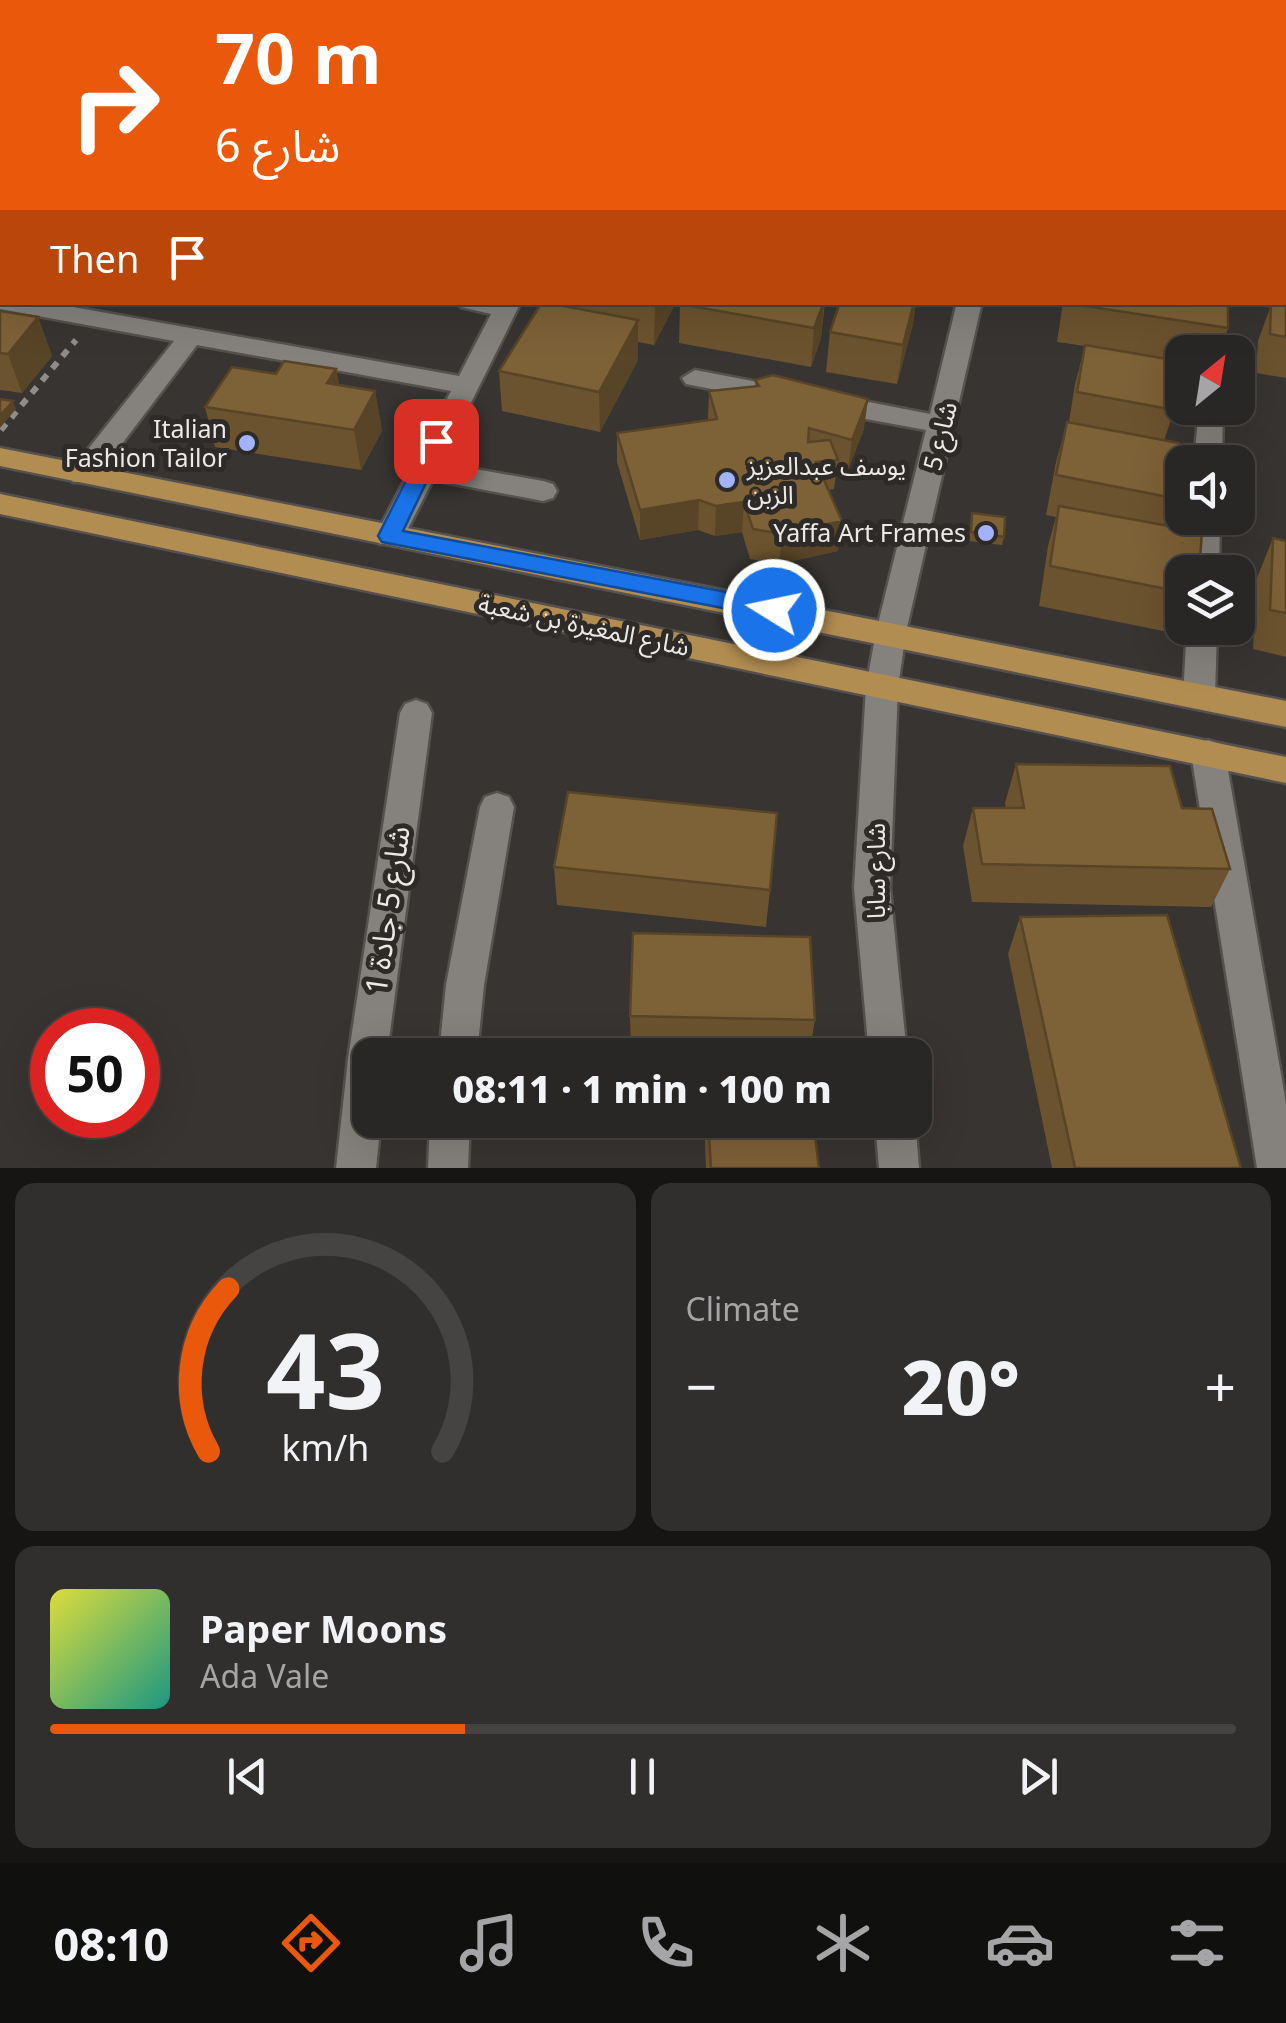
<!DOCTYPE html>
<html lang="en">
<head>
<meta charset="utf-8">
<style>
  body { margin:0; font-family:"Noto Sans","Noto Sans Arabic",sans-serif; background:#312f2d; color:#f1f3f6; height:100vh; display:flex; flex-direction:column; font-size:38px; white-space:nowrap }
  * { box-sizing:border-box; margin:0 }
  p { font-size:32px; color:#a5a5a7 }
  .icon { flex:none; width:55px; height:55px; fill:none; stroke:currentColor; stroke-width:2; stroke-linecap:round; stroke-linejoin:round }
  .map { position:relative; height:1168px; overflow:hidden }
  .side { display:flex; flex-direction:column; gap:15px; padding:15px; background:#171514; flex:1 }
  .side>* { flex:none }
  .hud { position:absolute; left:0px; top:0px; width:1288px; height:305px; box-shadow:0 10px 40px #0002,0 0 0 2px #454442; background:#ea580c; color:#fff; overflow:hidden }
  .needle { width:65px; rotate:30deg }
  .tools { position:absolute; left:1165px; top:335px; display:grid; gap:20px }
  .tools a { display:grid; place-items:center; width:90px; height:90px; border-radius:20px; background:#292725; box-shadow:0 10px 40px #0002,0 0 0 2px #454442; font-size:50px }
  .speed { position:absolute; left:30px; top:1008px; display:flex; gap:20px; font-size:50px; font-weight:700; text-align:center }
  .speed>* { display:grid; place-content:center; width:130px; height:130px; border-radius:50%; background:#292725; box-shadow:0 10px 40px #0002,0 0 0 2px #454442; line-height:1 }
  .speed .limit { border:15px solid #d22; background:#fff; color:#111 }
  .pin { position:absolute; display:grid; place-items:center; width:85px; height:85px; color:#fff; margin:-42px; border-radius:20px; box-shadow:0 5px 15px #0006 }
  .me { position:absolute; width:110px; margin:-55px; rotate:280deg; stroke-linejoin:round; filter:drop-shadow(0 0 8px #0008) }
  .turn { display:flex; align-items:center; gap:35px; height:210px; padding:0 50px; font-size:45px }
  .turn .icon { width:130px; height:130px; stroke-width:2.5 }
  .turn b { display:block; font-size:70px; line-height:85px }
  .then { display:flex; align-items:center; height:95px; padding:0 50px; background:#0003; gap:20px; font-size:38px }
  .big { font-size:75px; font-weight:800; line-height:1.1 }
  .side .tile { flex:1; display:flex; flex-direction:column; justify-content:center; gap:15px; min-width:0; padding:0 35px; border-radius:20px; background:#312f2d }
  .side .dial { align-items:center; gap:0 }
  .dial svg { height:260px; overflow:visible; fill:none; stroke:#454442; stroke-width:7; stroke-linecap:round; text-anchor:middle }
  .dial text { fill:#f1f3f6; stroke:none }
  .song { display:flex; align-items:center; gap:30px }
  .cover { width:120px; height:120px; border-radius:15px; background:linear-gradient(135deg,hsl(60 70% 55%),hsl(170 70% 35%)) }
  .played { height:10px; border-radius:5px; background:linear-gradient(90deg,#ea580c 35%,#454442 35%) }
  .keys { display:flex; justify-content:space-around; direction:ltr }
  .heat { display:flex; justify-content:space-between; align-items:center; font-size:55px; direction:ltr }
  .side .tiles { flex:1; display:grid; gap:15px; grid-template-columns:1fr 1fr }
  .tile:last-child { grid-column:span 2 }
  .trip { position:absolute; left:352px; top:1038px; width:580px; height:100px; border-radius:20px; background:#292725; box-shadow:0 10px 40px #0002,0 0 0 2px #454442; font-weight:800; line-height:100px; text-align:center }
  .tab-bar { display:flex; height:160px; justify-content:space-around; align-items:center; background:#10100f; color:#a5a5a7 }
  .tab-bar .icon { width:70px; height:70px }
  .tab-bar .active { color:#ea580c }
  .tab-bar b { font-size:45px; color:#f1f3f6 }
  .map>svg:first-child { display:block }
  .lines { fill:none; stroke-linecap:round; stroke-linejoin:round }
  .minor-casing { stroke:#54514e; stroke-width:5 }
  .major-casing { stroke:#54514e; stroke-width:5 }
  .path { stroke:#8f8d8a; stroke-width:6; stroke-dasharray:8 8; stroke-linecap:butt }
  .minor { fill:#85827d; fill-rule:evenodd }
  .major { fill:#b18d51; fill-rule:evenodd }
  .wall { fill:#6c532f }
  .shaded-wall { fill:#584426 }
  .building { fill:#7d6137; stroke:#584426; stroke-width:2.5 }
  .route { fill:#1a73e8; stroke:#114b97; stroke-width:2.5 }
  .poi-dot { fill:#a3b2fd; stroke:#2d2a27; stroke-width:4 }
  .labels { text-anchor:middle; stroke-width:10; stroke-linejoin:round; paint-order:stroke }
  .poi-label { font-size:25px; fill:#eae9e6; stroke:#2d2a27; text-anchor:end }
  .street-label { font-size:25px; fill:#eae9e6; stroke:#2d2a27 }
  .near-street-label { font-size:30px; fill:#eae9e6; stroke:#2d2a27 }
</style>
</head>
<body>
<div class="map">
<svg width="1286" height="1168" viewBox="0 0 1286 1168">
  <rect width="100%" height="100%" fill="#373431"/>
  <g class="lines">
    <g class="minor-casing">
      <g id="minor">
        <path d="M796,0H829L831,2H798Z"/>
        <rect x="0" y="10" width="2" height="12"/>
        <rect x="1285" y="61" width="1" height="13"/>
        <rect x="1285" y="100" width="1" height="12"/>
        <rect x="0" y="209" width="2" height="14"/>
        <path d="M0,295L2,302H45L459,376L491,314L461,307L458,302H521L441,463L543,481L553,484L557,491L553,498L543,501L433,480L400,544H380L375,537L451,391L197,345L93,482H73L69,475L73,468L174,341L0,309Z"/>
        <path d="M957,302H982L906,632L898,687L890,888L907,1055H869L854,888L866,687L876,632L926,430L828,412L815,403L828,394L930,414Z"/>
        <path d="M695,370L783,387L796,395L783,403L686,384L682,378Z"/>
        <path d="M1199,408H1221L1223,412L1222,462H1194Z"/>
        <path d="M1192,518H1220L1219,572H1189Z"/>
        <path d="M1187,628H1217L1215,696L1210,705L1199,708L1188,705L1183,696Z"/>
        <path d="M416,700L427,704L432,713L387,1055H370V1120H381L376,1168H336L348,1059L400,713L405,704Z"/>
        <path d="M1208,740L1220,744L1225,753L1286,1103V1168H1257L1191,753L1196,744Z"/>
        <path d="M497,793L509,797L514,807L484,985L477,1055H439L446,985L480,807L485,797Z"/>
        <path d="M430,1120H470L468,1168H428Z"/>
        <path d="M875,1120H915L919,1168H879Z"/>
      </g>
    </g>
    <g class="major-casing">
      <g id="major">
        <path d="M0,448L1286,701V727L0,466Z"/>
        <path d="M0,494L1286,757V783L0,514Z"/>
      </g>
    </g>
    <path class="path" d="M1,430L76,340"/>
    <use href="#minor" class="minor"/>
    <use href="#major" class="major"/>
  </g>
  <g class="wall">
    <path d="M364,0H500L498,2H362Z"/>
    <path d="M528,0H661L675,2H528Z"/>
    <path d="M969,0H1255V2H972Z"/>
    <path d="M1270,0H1286V48L1285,2H1270Z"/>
    <path d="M0,44H2V185L0,184Z"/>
    <path d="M1285,232H1286V378L1256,373L1258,341L1270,308L1262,306V302H1285Z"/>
    <path d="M542,302H676L654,345L638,342V360L600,432L502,411L499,371Z"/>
    <path d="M825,302L821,338L811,367L679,343L680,304Z"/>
    <path d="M840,302H916L913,324L897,384L826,372L830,332Z"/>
    <path d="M1063,302H1228V328L1220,352H1182V362H1179L1174,410L1164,441L1173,498L1164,525L1182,572V628H1186L1183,635L1039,606L1048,546L1056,517L1046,515L1056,462L1067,422H1069L1075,384L1085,346L1057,342Z"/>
    <path d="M0,311L38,317L52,356L22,393L0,390Z"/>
    <path d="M336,369L339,385L375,391L382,431L361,470L215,447L205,407L276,374Z"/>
    <path d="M755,380L864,429L848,470L837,466L834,489L828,490L838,551L779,564L750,559L742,532L715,536L698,530L640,540L617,462V433L708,420L709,391L755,386Z"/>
    <path d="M972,513L1004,537L1002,545L969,541Z"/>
    <path d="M1273,538L1286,541V657L1253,649L1257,578Z"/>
    <path d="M1016,764L1182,808L1230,869L1211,907L972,902L963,846L973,808H1006L1005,803Z"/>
    <path d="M554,867L770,890L766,927L557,905Z"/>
    <path d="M1020,917L1241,1168H1052L1008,954Z"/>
    <path d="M630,1016L815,1020L809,1055H783L631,1052Z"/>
    <path d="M704,1120H813L819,1168H706Z"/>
  </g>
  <g class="shaded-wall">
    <path d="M143,0H186L187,2H140Z"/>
    <path d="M238,0H267V2H235Z"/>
    <path d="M480,0H500L498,2H480Z"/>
    <path d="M656,302H676L654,345L655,306Z"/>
    <path d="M824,302L821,338L811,367L814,328Z"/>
    <path d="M914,302H916L913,324L897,384L903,345Z"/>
    <path d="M38,317L52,356L22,393L8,354Z"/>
    <path d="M638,320V360L600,432L599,392Z"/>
    <path d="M336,369L343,408L327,383Z"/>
    <path d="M375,391L382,431L361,470L354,430Z"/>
    <path d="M868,399L864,429L848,470L852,440Z"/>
    <path d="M13,401L16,409L0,428V416Z"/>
    <path d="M699,500L698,530L640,540V510Z"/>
    <path d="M744,502L742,532L715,536L716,506Z"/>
    <path d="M842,521L838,551L779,564L782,534Z"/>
  </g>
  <g class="building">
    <path d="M65,0H143L140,2H81Z"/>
    <path d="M166,0H238L235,2H163Z"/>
    <path d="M265,0H340L338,2H263Z"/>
    <path d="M364,0H386L404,2H362Z"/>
    <path d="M570,0H661L675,2H585Z"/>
    <path d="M1020,0H1108V2H1039Z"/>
    <path d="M1136,0H1255V2H1155Z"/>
    <path d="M1276,0H1286V11L1285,2H1275Z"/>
    <path d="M0,44H2V80L0,82Z"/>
    <path d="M0,102H2V150L0,149Z"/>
    <rect x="1285" y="232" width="1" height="37"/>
    <path d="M542,302L638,320L599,392L499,371Z"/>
    <path d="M681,302H824L814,328L680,304Z"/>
    <path d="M840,302H914L903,345L830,332Z"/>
    <path d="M1066,302H1228V328L1066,303Z"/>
    <path d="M1271,302L1286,305V337L1270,334Z"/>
    <path d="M0,311L38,317L8,354L0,353Z"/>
    <path d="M1085,345L1179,361L1174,410L1077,392Z"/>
    <path d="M284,361L336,369L327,383L375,391L354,430L205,407L232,367L276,374Z"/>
    <path d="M773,375L868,399L852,440L809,428L808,442L830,440L838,460L816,462L842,521L782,534L753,529L744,502L716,506L699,500L640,510L617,433L717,419L709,391L759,386L755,380Z"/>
    <path d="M0,399L13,401L0,416Z"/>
    <path d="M1067,422L1179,443L1173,498L1056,475Z"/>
    <path d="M1059,506L1202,532L1199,572H1182V592L1050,566Z"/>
    <path d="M972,513L1005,517L1004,537L971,532Z"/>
    <path d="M1273,538L1286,541V613L1270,610Z"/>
    <path d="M1016,764L1170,766L1182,808L1212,809L1230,869L982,864L973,808H1024Z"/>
    <path d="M568,792L777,813L770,890L554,867Z"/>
    <path d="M1167,915L1241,1168H1075L1020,917Z"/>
    <path d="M633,933L810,937L815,1020L630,1016Z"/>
    <path d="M708,1120H813L819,1168H711Z"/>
  </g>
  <path class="route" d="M436,434L446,441L403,531L774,601L785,610L774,618L382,542L378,536L426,441Z"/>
  <g class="poi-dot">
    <circle cx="247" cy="443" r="10"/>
    <circle cx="727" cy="480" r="10"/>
    <circle cx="986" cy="533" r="10"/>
  </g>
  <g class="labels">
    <g class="poi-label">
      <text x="227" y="438">Italian<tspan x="227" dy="29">Fashion Tailor</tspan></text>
      <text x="747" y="475" text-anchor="start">يوسف عبدالعزيز<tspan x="747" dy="29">الزبن</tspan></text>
      <text x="966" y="542">Yaffa Art Frames</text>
    </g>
    <g class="street-label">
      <text transform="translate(940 436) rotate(-76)" y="9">شارع 5</text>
      <text transform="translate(584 625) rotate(12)" y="9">شارع المغيرة بن شعبة</text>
      <text transform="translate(876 871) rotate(-90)" y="9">شارع سابا</text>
    </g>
    <g class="near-street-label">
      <text transform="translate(388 910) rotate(-82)" y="10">شارع 5 جادة 1</text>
    </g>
  </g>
</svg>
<div class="tools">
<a><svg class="needle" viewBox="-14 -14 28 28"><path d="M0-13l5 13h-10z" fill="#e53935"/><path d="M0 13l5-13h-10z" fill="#a5a5a7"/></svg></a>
<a><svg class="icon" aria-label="sound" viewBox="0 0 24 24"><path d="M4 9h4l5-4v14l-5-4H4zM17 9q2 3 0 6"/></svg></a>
<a><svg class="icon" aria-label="layers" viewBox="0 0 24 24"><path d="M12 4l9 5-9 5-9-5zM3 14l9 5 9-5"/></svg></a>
</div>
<div class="speed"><div class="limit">50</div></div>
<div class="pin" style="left:436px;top:441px;background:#d93025"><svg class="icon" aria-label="arrive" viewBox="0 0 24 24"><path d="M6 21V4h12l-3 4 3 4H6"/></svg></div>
<svg class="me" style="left:774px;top:610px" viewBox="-20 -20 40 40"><circle r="17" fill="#1a73e8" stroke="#fff" stroke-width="3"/><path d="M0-11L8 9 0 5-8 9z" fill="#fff"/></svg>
<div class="trip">08:11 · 1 min · 100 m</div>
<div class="hud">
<div class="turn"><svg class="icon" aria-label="right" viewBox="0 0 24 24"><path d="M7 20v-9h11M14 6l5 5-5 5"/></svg><div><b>70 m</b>شارع 6</div></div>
<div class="then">Then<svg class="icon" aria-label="arrive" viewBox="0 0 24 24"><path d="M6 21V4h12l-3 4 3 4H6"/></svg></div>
</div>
</div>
<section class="side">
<div class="tiles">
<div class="tile dial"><svg viewBox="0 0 100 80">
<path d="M14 69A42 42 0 1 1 86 69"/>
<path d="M14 69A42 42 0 0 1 20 19" stroke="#ea580c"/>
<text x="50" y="56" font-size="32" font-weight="700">43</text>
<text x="50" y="72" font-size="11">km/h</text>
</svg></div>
<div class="tile"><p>Climate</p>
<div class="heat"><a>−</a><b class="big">20°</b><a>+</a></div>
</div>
<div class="tile">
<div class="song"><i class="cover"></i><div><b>Paper Moons</b><p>Ada Vale</p></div></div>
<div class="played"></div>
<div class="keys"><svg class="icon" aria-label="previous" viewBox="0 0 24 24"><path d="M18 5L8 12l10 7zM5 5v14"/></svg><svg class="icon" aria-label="pause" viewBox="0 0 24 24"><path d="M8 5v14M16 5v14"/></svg><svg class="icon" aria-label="next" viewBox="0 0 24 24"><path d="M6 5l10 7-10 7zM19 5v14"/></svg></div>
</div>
</div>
</section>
<nav class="tab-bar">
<b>08:10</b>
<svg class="icon active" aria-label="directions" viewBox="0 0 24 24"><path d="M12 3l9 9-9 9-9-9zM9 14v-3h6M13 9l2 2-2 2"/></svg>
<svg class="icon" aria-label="music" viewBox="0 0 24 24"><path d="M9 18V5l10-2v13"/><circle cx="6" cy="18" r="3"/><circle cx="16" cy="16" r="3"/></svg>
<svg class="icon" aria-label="phone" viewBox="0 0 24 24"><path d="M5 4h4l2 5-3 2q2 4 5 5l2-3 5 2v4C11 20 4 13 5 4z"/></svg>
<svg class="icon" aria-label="climate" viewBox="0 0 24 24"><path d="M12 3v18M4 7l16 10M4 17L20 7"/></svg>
<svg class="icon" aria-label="car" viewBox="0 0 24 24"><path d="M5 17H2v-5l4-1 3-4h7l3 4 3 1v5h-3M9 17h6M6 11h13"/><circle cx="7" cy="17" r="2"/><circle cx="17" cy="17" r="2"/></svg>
<svg class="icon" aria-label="filters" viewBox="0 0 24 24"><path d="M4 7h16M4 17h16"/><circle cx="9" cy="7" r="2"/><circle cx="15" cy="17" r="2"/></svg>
</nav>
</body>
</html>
